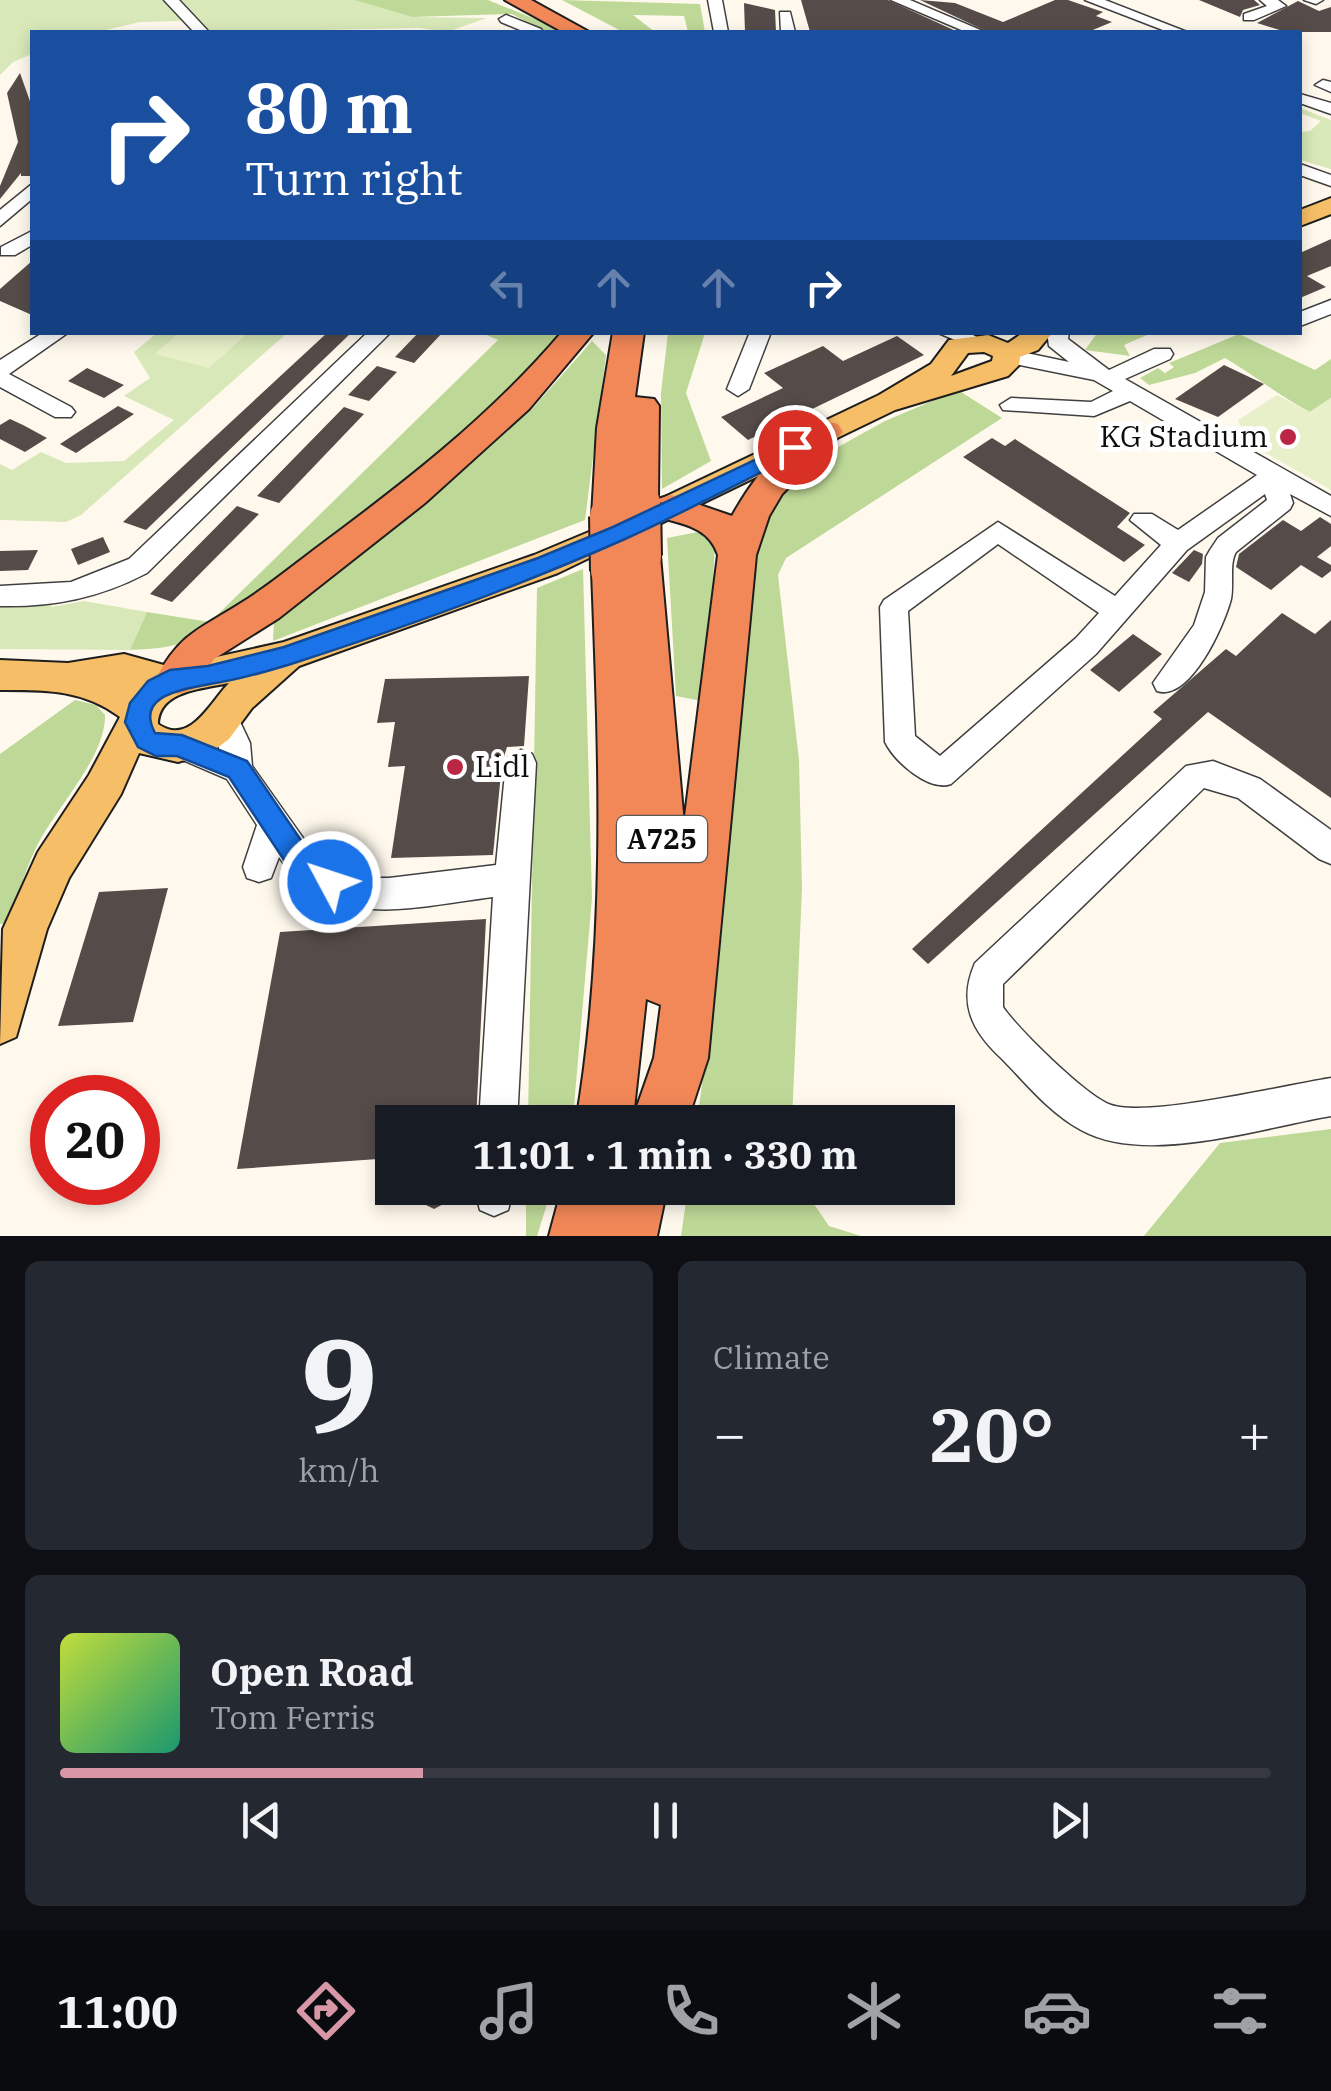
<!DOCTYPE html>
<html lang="en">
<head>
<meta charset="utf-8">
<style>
  body { margin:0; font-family:"IBM Plex Serif",serif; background:#242831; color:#f1f3f6; height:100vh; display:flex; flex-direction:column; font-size:38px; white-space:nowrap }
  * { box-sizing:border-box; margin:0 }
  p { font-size:32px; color:#9ea1a6 }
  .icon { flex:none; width:55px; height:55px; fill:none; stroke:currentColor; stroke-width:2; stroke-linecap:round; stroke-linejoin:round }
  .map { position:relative; height:1236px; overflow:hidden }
  .side { display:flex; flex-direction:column; gap:25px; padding:25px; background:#0d0f14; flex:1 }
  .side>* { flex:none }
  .top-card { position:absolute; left:30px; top:30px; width:1272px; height:305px; border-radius:0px; box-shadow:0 5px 15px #0003; background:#1a4fa0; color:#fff; overflow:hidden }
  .speed { position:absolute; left:30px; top:1075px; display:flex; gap:20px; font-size:50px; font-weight:700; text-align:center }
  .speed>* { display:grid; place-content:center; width:130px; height:130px; border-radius:50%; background:#171b24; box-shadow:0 5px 15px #0003; line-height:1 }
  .speed .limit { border:15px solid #d22; background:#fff; color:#111 }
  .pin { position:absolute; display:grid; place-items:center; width:85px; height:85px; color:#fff; margin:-42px; border:5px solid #fff; border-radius:50%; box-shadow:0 2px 10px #0007 }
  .me { position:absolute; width:110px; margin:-55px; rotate:310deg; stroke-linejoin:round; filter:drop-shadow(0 0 8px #0008) }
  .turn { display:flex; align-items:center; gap:35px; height:210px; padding:0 50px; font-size:45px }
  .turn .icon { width:130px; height:130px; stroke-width:2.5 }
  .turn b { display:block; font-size:70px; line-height:85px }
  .lanes { display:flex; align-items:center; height:95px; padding:0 50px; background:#0003; justify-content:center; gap:50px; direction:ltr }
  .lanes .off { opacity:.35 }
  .big { font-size:75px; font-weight:700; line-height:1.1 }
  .side .card { flex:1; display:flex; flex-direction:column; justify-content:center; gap:15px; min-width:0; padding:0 35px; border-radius:15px; background:#242831 }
  .side .dial { align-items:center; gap:0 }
  .dial b { font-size:130px; line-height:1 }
  .song { display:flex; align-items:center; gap:30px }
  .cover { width:120px; height:120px; border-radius:15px; background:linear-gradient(135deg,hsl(70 70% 55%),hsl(160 70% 35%)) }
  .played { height:10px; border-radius:5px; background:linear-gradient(90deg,#d897a6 30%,#363941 30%) }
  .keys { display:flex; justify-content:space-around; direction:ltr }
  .heat { display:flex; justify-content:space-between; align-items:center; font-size:55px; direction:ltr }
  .side .tiles { flex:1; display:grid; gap:25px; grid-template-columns:1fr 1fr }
  .card:last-child { grid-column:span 2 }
  .trip { position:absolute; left:375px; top:1105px; width:580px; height:100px; border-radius:0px; background:#171b24; box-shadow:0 5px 15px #0003; font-weight:700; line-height:100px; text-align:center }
  .tabs { display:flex; height:160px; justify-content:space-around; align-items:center; background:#090b0e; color:#9ea1a6 }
  .tabs .icon { width:70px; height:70px }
  .tabs .active { color:#d897a6 }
  .tabs b { font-size:45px; color:#f1f3f6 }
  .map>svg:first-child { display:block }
  .green { fill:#d8e8b8 }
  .forest { fill:#bed997 }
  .pitch { fill:#e8f0c9 }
  .building { fill:#554c49 }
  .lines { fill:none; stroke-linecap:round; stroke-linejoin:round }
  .minor-casing { stroke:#404040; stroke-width:3 }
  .major-casing { stroke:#1e1e1e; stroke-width:4 }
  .highway-casing { stroke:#1e1e1e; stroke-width:4 }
  .minor { fill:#fff; fill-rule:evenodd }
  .major { fill:#f6be66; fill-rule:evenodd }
  .highway { fill:#f28858; fill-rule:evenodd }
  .highway-bridge-casing { stroke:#1e1e1e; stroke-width:44; stroke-linecap:butt }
  .highway-bridge { stroke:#f28858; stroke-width:40 }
  .route { fill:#1a73e8; stroke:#114b97; stroke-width:2.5 }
  .poi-dot { fill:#ba2744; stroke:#fff; stroke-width:4 }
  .labels { text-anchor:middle; stroke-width:10; stroke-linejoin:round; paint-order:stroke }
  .shield { fill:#fff; stroke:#565656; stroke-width:2.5 }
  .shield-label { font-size:28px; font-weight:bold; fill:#0d0d0d }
  .poi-label { font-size:30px; fill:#0d0d0d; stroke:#fff; text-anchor:end }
</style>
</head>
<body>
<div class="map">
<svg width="1331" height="1236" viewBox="0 0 1331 1236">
  <rect width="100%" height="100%" fill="#fff9ed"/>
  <g class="green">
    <path d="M0,0H164L181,21L140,22L97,32H32V54L13,62L0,75Z"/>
    <path d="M181,0H354L412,17L487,18L447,32L420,28L211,32Z"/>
    <path d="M1300,108L1331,120V169L1300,160V132L1310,131L1321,121L1300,113Z"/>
    <path d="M157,333H287L81,515L66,522L0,520V464L12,470L41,452L66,463L124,461L174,420L124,396L150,378L134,352Z"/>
    <path d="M84,601L147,612L130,650L0,649V605L53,603L51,607Z"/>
  </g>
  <g class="forest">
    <path d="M354,0H488L567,32H545L512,14L412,17Z"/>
    <path d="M562,0L700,4L705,32H688L684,16L633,15L655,32H623Z"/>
    <path d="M1098,332L1143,333L1147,335L1124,345L1130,356L1085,350Z"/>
    <path d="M482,333H560C485,427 360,526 260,593C238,608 214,629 190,640C171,648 151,649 130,650L147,612L210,622L498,340Z"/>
    <path d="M668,333H705L686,393L711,461L662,489L661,393Z"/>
    <path d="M1239,334L1315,370L1331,359V398L1310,412C1280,396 1255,376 1225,358L1195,373L1149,385L1140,378L1158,368L1165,373L1174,367L1169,363Z"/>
    <path d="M592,341L606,355L585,520L273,641L274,620L442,488L532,409Z"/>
    <path d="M958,390L1002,418L786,558L778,575L799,760L802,888L792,1122H697L722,933L742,694L748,574L768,503L811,462L885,421Z"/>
    <path d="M698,532L715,543L707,702L676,696L667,538Z"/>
    <path d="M583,569L592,898L573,1118L572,1122H528L537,588Z"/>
    <path d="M75,700L96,705L105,715C106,758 54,809 35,850C24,873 17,899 9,923L0,924V754Z"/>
    <path d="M1331,1129V1236H1144L1220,1143Z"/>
    <path d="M526,1188H552L537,1236H526Z"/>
    <path d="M688,1188H803L829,1226L861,1236H681Z"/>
  </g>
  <g class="pitch">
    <path d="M180,332H248V333L209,368L155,354Z"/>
    <path d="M1277,395L1310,412L1331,398V490L1248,443L1238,420Z"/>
  </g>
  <g class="building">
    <path d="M801,0H888L958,32H810Z"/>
    <path d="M920,0L955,3L1003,22L1055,0H1068L1103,12L1096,16L1112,22L1088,32H988Z"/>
    <path d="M1199,0H1254L1260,5L1243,10L1240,17Z"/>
    <path d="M1298,1L1319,11L1331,7V32H1286L1257,23Z"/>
    <path d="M744,3L775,10L776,32H745Z"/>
    <path d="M20,73L32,107V176H21V173L0,199V186L18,142L7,93Z"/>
    <path d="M1331,239V266L1307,276L1326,287L1300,298V253Z"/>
    <path d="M32,261V315L0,301V289Z"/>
    <path d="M328,332H352L146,530L123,522Z"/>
    <path d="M419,332H443L414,363L395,357Z"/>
    <path d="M897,336L924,355L748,440L721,417L783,388L764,373L823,346L843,361Z"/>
    <path d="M1224,365L1264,384L1218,417L1175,399Z"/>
    <path d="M377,366L397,372L369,401L348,395Z"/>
    <path d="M87,368L124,385L104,398L68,381Z"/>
    <path d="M118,406L134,414L76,453L60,444Z"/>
    <path d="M344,407L364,414L279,503L257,496Z"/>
    <path d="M10,419L23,425L47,438L25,452L0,439V425Z"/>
    <path d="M992,438L1005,446L1015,439L1130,513L1117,527L1145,545L1124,562L963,457Z"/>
    <path d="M237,506L259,514L172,602L150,594Z"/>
    <path d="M1320,517L1331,524V546L1317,557L1331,565V571L1322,578L1301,565L1271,590L1236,567L1239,554L1283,520L1301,531Z"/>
    <path d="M103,537L110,552L78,565L71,549Z"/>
    <path d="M38,550L28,570L0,571V551Z"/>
    <path d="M1194,550L1203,554L1202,564L1189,582L1172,573Z"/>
    <path d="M1282,613L1315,634L1331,620V798L1208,712L928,964L912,949L1162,719L1153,712L1226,649L1236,656Z"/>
    <path d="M1133,634L1162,654L1119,692L1090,670Z"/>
    <path d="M529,676L524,746L507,747L502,763L493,855L391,858L405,766L388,767L395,722L377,723L385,679Z"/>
    <path d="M168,888L133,1022L58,1026L99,892Z"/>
    <path d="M486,919L476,1122H392V1158L237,1169L280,932Z"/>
    <path d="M420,1188H454L447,1202L434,1209L422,1203Z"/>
  </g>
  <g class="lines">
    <g class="minor-casing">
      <g id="minor">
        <path d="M164,0H179L209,32H194Z"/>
        <path d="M708,0H722L728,32H714Z"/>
        <path d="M891,0H910L985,32H966Z"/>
        <path d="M1085,0H1105L1187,32H1168Z"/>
        <path d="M1260,0H1278L1286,6L1254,20H1244V14L1267,6Z"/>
        <path d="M1304,0H1323L1316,4Z"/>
        <path d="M780,12H790L795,32H781Z"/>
        <path d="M506,15L541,29L543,32H525L501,22L499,19Z"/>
        <path d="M1323,80L1331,82V92L1315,85Z"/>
        <path d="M1300,94L1331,103V114L1300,103Z"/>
        <path d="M1300,164L1331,175V186L1300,175Z"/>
        <path d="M32,184V199L0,226V210Z"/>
        <path d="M32,231V245L15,255H1V247Z"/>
        <path d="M1331,300V314L1300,326V312Z"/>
        <path d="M44,332H69L9,374L71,407L75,412L71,417H55L0,387V360Z"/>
        <path d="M368,332H391L147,573C99,598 54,607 0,606V586L71,582L129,559Z"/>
        <path d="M750,332H771L749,389L738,396L727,389Z"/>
        <path d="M936,332H968L985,342L974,348Z"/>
        <path d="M1047,332H1069L1068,339L1109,370L1154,349H1170L1173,354L1170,359L1125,379L1331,496V516L1290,494L1293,503L1290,509L1236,552C1229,564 1234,584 1231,599C1224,626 1190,702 1157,691L1153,683L1194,625L1205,592L1206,557L1210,550L1218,538L1267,500L1265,494L1187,550L1096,654L951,784C929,792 895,762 885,742L880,607L884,600L998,522L1115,596L1161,545L1130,520L1134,514H1152L1178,530L1257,475L1130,401L1094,416L1003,410L1000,405L1011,398L1091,402L1113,391L1094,380L1000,361L997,356L1008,349L1069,362L1049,346ZM998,544L1099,613L1076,638L940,756L915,736L908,611Z"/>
        <path d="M224,706L234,709L250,743L252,766L313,852L354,878H389L496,865L506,763L510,754L521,750L532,754L536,763L517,1122H479L493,897C417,906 330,934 279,857L271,878L259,882L247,878L243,867L257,825L227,779L171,755L167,746L171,737L182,733L220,751L209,718L214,709Z"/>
        <path d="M1213,761L1260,779L1331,830V864L1319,859L1238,798L1204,788L1003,984V1007C1019,1030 1086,1096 1111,1105C1148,1118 1286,1085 1331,1078V1116C1260,1128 1146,1166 1081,1130C1049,1113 1026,1083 1001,1058C971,1030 958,1002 975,963L1186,766Z"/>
        <path d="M474,1188H514L508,1210L494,1216L480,1210Z"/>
      </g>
    </g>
    <g class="major-casing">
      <g id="major">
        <path d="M1331,198V214L1300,226V210Z"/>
        <path d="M1024,332H1053L1038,350L1020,357L1019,365L1008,376L895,410L558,573L299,666L252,708L229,739L212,752L178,762L139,753L121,794L69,878L47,929L16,1037L0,1044L3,929L38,852L89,775L120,717C82,689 45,690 0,690V660L68,663L124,654L171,667L284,642L534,555L608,524L879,395L931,364L949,340L988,335L1008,343ZM984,352L993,356L992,361L951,376L968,353ZM229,683C211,701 190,747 158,724C159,690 203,689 229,683Z"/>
      </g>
    </g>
    <g class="highway-casing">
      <g id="highway">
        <path d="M505,0H531L589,32H563Z"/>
        <path d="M562,332H594L529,409L425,503L279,618L214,659L193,689L178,694L163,689L157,677C180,633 202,628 241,603C267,587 291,567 315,549C404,483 490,417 562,332Z"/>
        <path d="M613,332H644L635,397L654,399L659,406L658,499L671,495L732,516C749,485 798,413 838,424L843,432L782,494L769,516L756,555L708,1058L687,1122H576C607,938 599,756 592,571L597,561L611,557L622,560L628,546L641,542L654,546L660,556L684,824L718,555C709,527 683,524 658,517L654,510L640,516L628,512L623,525L610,529L597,525L592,516L597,428ZM646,999L661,1005L654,1058L633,1118Z"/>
        <path d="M562,1188H667L657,1236H549Z"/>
      </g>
    </g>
    <use href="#minor" class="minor"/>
    <use href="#major" class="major"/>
    <use href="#highway" class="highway"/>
    <g class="highway-bridge-casing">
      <g id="highway-bridge">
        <path d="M640,503L641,556"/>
        <path d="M610,516L611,571"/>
      </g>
    </g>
    <use href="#highway-bridge" class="highway-bridge"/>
  </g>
  <path class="route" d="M795,441L802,443V452C743,481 685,512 625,539C517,587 403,628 291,664C265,672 237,680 210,684C186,689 134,694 155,733L182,735L247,761L311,855L339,873L343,882L339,891L330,894L292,872L229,777L177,756H156L138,747L125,722L130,703L148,681L170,670L208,666L284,647L538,558L613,527Z"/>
  <g class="poi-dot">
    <circle cx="1288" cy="437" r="10"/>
    <circle cx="455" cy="767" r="10"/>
  </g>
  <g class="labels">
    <rect class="shield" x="617" y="816" width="90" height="46" rx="8"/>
    <g class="shield-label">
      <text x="662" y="849">A725</text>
    </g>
    <g class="poi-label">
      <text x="1268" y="447">KG Stadium</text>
      <text x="475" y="777" text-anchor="start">Lidl</text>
    </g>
  </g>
</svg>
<div class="speed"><div class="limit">20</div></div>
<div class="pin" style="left:795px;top:447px;background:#d93025"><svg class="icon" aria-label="arrive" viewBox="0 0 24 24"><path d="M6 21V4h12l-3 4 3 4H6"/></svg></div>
<svg class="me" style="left:330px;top:882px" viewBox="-20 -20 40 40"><circle r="17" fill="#1a73e8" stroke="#fff" stroke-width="3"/><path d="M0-11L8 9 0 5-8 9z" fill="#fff"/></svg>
<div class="trip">11:01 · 1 min · 330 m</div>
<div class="top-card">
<div class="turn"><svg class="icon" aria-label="right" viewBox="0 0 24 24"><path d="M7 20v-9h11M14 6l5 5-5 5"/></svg><div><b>80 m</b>Turn right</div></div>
<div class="lanes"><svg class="icon off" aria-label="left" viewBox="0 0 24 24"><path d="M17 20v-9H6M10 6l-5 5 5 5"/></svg><svg class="icon off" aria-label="ahead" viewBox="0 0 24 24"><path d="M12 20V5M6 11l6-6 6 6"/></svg><svg class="icon off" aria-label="ahead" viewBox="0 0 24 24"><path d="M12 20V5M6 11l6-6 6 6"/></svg><svg class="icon" aria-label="right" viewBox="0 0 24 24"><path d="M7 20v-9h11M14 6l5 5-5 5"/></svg></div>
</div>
</div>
<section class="side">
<div class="tiles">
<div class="card dial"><b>9</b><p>km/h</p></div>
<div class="card"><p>Climate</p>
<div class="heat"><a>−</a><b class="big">20°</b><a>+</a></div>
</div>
<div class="card">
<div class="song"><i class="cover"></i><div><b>Open Road</b><p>Tom Ferris</p></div></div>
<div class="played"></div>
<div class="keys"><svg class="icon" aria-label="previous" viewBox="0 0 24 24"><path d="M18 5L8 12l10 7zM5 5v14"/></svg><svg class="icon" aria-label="pause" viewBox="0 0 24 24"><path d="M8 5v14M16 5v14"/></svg><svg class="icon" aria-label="next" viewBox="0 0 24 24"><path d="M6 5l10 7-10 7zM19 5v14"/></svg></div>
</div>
</div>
</section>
<nav class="tabs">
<b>11:00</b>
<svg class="icon active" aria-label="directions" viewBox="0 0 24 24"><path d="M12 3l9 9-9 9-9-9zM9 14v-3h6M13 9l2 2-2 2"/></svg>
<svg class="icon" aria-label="music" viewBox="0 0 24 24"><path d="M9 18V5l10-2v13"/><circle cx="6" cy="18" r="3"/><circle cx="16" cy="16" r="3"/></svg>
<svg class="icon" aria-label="phone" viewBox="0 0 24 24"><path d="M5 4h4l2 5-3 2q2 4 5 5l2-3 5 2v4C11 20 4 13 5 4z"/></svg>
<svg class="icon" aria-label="climate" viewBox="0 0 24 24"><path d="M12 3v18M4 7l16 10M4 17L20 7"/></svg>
<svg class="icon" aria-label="car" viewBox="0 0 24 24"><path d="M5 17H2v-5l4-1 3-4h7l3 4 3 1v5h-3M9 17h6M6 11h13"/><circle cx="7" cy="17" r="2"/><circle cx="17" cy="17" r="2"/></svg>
<svg class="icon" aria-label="filters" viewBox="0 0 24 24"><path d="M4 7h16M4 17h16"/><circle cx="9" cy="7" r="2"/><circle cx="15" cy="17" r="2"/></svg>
</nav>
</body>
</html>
